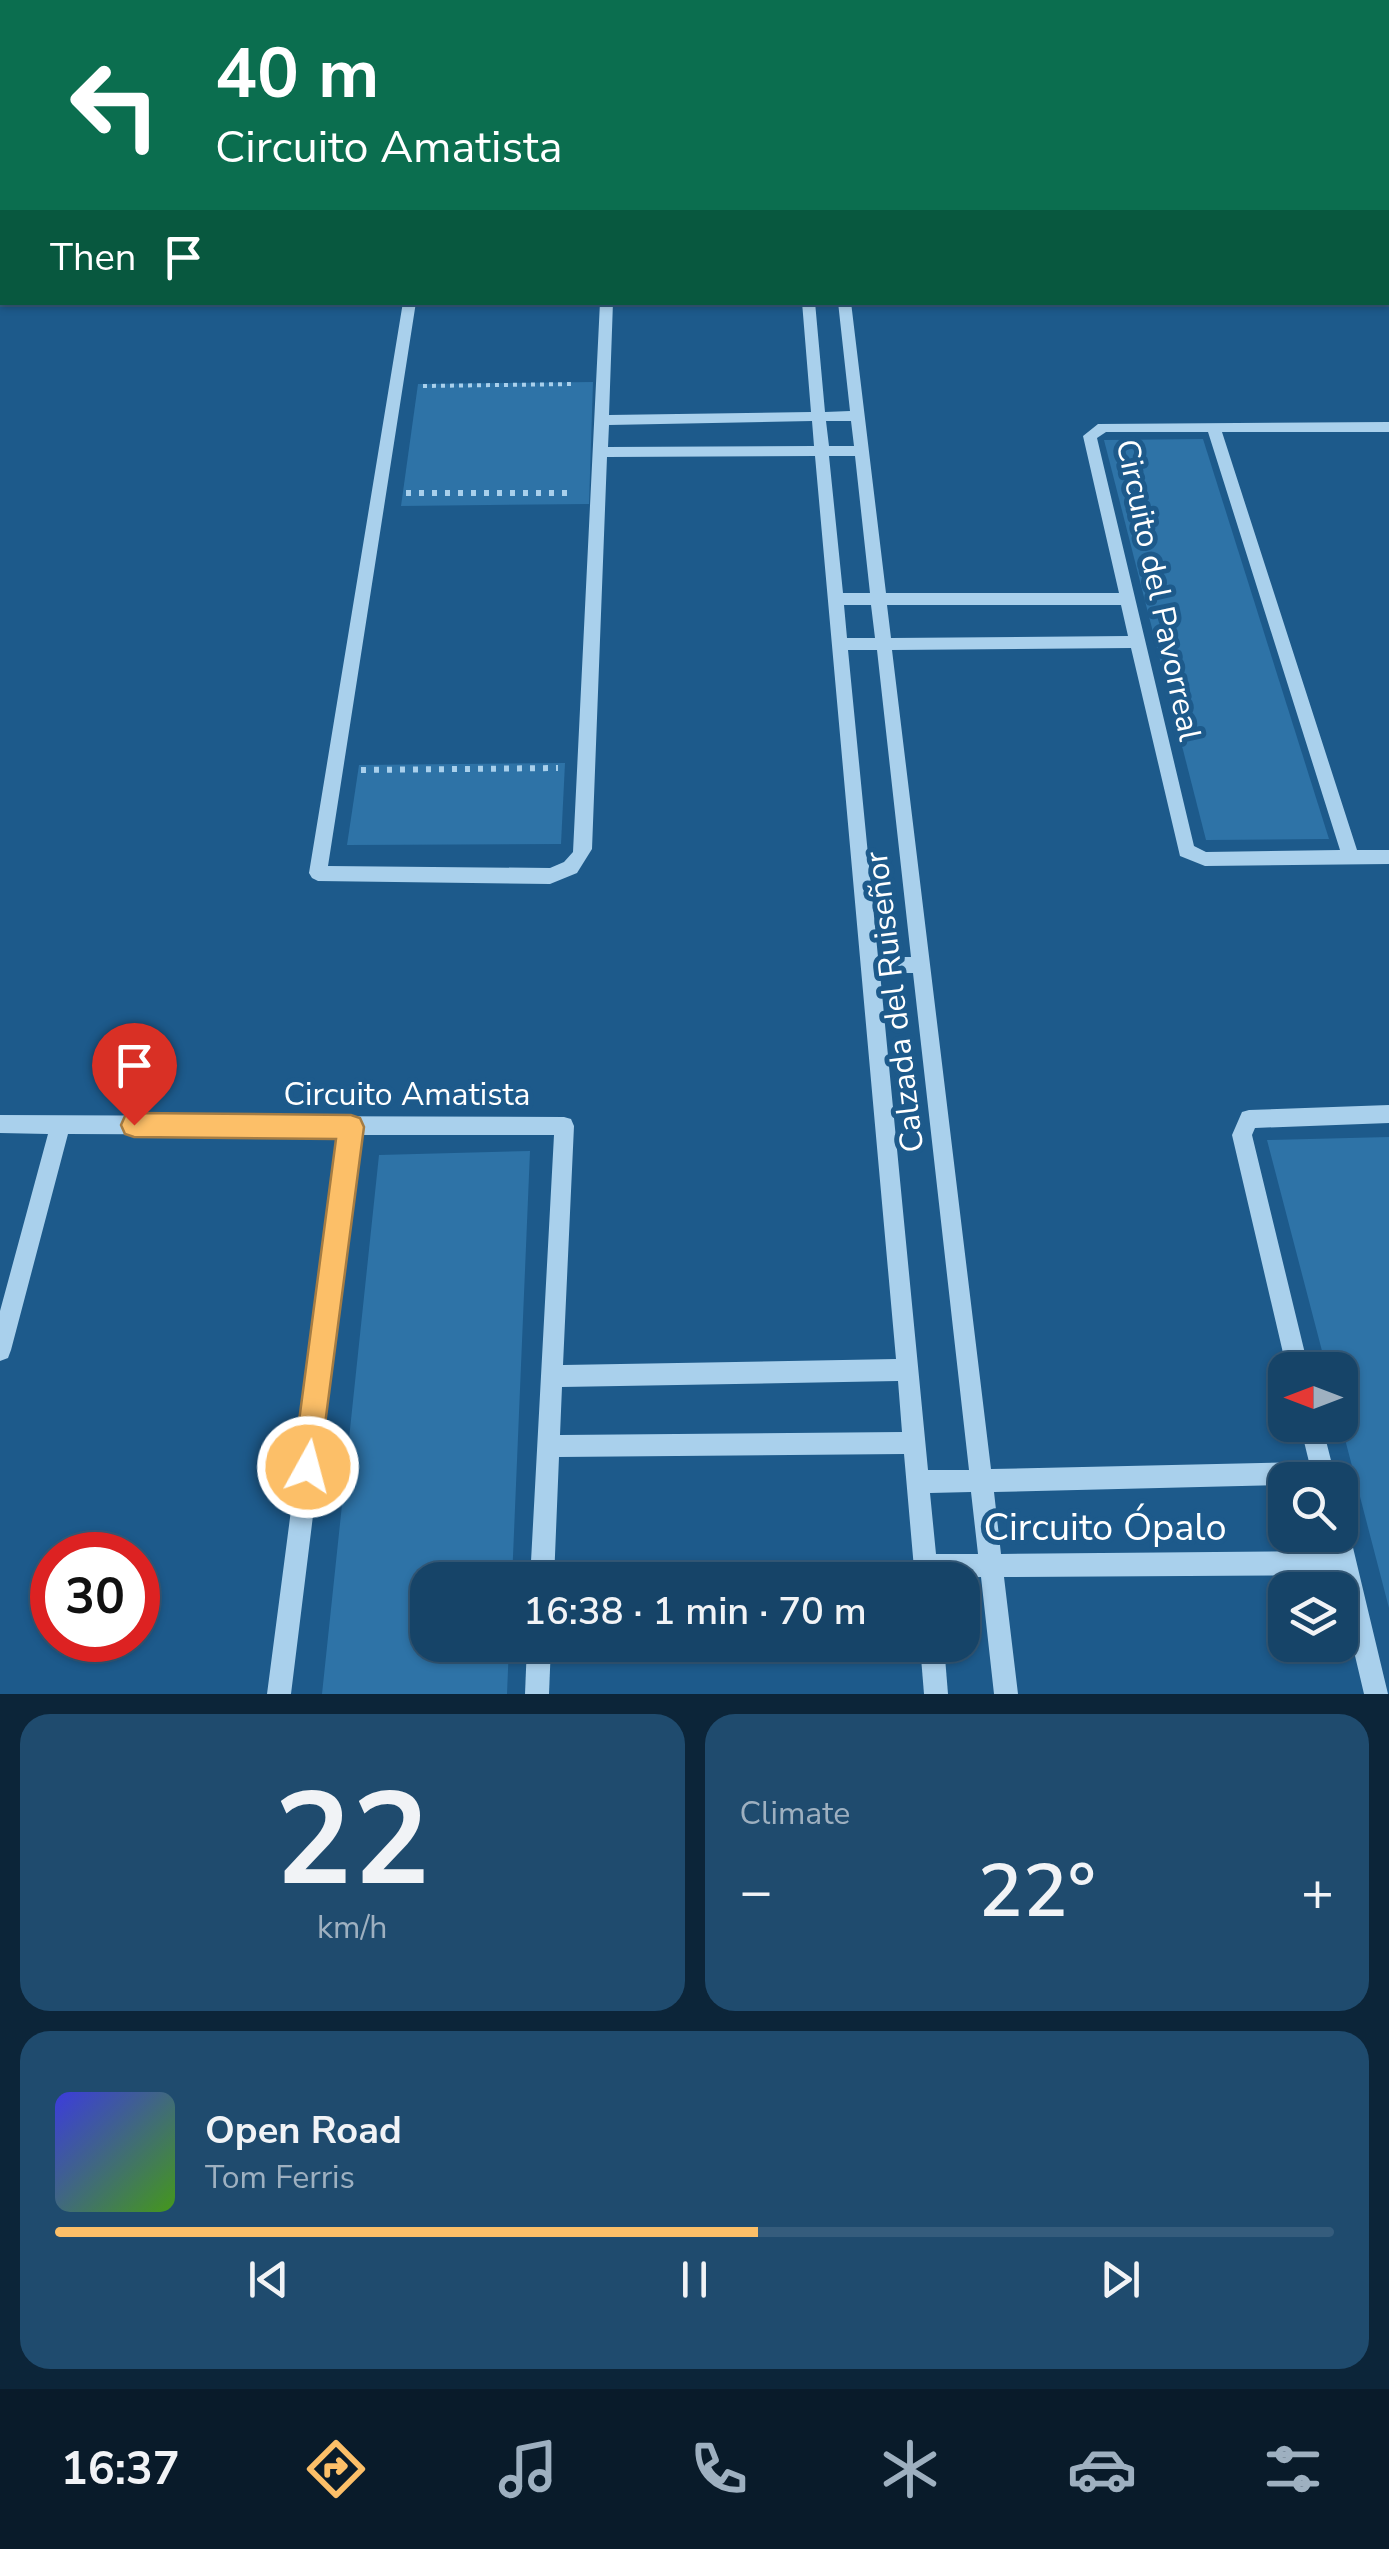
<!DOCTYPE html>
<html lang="en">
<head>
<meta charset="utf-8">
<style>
  body { margin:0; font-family:"Nunito Sans",sans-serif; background:#1f4b6e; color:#f1f3f6; height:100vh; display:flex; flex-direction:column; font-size:38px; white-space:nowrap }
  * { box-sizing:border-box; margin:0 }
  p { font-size:32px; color:#9eb0c0 }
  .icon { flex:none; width:55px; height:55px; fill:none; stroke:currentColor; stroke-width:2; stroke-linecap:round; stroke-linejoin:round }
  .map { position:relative; height:1694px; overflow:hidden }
  .side { display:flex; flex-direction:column; gap:20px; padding:20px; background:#0c2539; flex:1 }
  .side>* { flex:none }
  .guide { position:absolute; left:0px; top:0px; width:1390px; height:305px; box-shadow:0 2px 8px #0004,0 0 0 2px #355c7c; background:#0b6e4f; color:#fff; overflow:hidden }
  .needle { width:65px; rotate:270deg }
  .fabs { position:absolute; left:1268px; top:1352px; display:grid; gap:20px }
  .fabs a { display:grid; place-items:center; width:90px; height:90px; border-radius:20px; background:#164468; box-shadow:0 2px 8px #0004,0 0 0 2px #355c7c; font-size:50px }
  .speed { position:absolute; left:30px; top:1532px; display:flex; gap:20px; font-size:50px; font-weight:700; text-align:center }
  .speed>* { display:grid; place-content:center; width:130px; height:130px; border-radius:50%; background:#164468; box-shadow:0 2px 8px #0004,0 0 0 2px #355c7c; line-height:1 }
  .speed .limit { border:15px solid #d22; background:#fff; color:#111 }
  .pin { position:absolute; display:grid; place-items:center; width:85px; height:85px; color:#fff; margin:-102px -42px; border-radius:50% 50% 50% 0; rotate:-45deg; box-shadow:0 0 10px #0007 }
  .pin .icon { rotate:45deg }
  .me { position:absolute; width:110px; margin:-55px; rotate:7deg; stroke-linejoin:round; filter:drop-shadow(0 0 8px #0008) }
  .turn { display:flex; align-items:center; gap:35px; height:210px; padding:0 50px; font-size:45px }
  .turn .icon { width:130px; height:130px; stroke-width:2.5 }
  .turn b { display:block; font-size:70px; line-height:85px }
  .then { display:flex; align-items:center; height:95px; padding:0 50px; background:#0003; gap:20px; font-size:38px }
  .big { font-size:75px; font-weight:600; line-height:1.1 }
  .side .card { flex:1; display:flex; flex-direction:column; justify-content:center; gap:15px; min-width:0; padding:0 35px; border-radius:30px; background:#1f4b6e }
  .side .dial { align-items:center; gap:0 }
  .dial b { font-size:130px; line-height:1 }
  .song { display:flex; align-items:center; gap:30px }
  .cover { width:120px; height:120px; border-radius:15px; background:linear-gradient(135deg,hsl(240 70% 55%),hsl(100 70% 35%)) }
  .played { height:10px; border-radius:5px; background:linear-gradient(90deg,#fcbf68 55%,#355c7c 55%) }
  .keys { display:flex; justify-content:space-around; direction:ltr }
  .heat { display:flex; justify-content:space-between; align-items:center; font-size:55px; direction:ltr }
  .side .tiles { flex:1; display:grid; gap:20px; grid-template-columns:1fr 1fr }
  .card:last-child { grid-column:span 2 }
  .trip { position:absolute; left:410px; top:1562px; width:570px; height:100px; border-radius:30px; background:#164468; box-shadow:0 2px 8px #0004,0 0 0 2px #355c7c; font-weight:600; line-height:100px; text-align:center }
  .tabs { display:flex; height:160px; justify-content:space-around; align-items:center; background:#091b2a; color:#9eb0c0 }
  .tabs .icon { width:70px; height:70px }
  .tabs .on { color:#fcbf68 }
  .tabs b { font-size:45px; color:#f1f3f6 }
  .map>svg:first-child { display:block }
  .green { fill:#2e73a7 }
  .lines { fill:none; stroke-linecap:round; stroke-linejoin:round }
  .path-far1 { stroke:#a9d0ec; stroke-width:4; stroke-dasharray:4 5; stroke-linecap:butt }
  .path { stroke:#a9d0ec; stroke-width:6; stroke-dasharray:5 8; stroke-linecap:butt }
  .minor { fill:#a9d0ec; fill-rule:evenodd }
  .route { fill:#fcbf68; stroke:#a47c44; stroke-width:2.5 }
  .labels { text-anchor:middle; stroke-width:10; stroke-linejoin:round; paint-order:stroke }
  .street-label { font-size:32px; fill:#fff; stroke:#1d5a8b }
  .near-street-label { font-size:38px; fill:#fff; stroke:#1d5a8b }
</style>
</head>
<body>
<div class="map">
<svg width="1389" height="1694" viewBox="0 0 1389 1694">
  <rect width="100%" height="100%" fill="#1d5a8b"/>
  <g class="green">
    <path d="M593,382L589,504L401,506L418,384Z"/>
    <path d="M1203,439L1329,839L1206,840L1104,440Z"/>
    <path d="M565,763L561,844L347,845L359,765Z"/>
    <path d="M1389,1137V1608L1340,1420V1370H1327L1267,1140Z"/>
    <path d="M530,1151L512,1580H428V1645H509L507,1694H322L379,1155Z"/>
  </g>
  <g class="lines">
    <path class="path-far1" d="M423,386L575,384"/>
    <g class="path">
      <path d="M406,493H573"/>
      <path d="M361,770L558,768"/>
    </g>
    <g class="minor">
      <rect x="457" y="0" width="10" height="2"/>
      <rect x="614" y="0" width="10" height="2"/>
      <rect x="775" y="0" width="10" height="2"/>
      <path d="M847,0H857L858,2H848Z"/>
      <path d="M1007,0H1017L1018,2H1008Z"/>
      <path d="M1046,0H1056L1057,2H1047Z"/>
      <path d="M1235,0L1233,2L1208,1V0Z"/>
      <rect x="1388" y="81" width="1" height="6"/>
      <path d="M1388,177H1389V185L1388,184Z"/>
      <rect x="1388" y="290" width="1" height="8"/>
      <path d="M403,302H416L328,866L550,868L564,862L573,852L600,302H613L609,415L811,412L802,302H815L825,412L850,411L838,302H851L886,593H1119L1083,436L1098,424L1389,422V432H1222L1357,850H1389V864L1205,866L1180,856L1131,648L892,650L991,1469L1309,1462L1300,1425H1322L1336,1480H1285V1485L994,1492L1001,1554L1330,1551L1326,1535H1340V1524L1346,1527L1350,1535L1388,1694H1364L1336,1575L1004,1577L1018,1694H994L981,1577L915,1580L904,1454L559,1457L554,1580H530L554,1135H360L291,1694H267L340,1135L68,1134L11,1350L8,1358L0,1361V1311L48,1134L0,1133V1115L564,1117L571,1119L574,1126L563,1365L896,1359L815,456L607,457L592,849L577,873L550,884L318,881L312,878L309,873ZM812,421L814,446L608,447L609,425ZM826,421H851L854,446H829ZM1106,432H1208L1340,850L1206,852L1194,846L1097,438ZM829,456H855L870,593H843ZM844,605H871L875,638H847ZM887,605H1121L1128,636L891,638ZM848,650H877L911,957H878ZM880,973H913L969,1470H928ZM898,1381L902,1432L560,1435L562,1387ZM971,1492L978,1554H936L930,1493Z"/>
      <path d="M1389,1105V1123L1255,1128L1252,1135L1309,1370H1287L1232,1135L1242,1112L1249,1110Z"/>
      <path d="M527,1645H551L549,1694H525Z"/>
      <path d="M920,1645H944L948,1694H924Z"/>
    </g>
  </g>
  <path class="route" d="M134,1113L351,1115L360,1118L364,1127L318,1478L308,1482L298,1478L293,1467L336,1139L134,1137L125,1134L121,1125L125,1116Z"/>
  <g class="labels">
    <g class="street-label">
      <text transform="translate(1159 590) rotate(78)" y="11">Circuito del Pavorreal</text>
      <text transform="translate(894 1002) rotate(-97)" y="11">Calzada del Ruiseñor</text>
      <text x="407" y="1105">Circuito Amatista</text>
    </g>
    <g class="near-street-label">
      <text x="1105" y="1540">Circuito Ópalo</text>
    </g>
  </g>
</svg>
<div class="fabs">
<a><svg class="needle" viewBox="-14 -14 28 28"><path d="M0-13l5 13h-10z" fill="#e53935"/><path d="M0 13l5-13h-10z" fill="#9eb0c0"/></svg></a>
<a><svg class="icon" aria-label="search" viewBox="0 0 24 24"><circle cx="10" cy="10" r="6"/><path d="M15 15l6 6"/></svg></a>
<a><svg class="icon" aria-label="layers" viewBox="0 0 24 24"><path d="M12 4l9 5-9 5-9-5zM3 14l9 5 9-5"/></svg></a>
</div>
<div class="speed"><div class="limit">30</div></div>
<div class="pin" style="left:134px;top:1125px;background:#d93025"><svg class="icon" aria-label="arrive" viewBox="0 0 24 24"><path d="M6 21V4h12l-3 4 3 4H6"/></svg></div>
<svg class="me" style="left:308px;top:1467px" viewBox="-20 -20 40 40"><circle r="17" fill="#fcbf68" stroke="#fff" stroke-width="3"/><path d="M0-11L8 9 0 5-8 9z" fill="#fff"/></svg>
<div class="trip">16:38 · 1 min · 70 m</div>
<div class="guide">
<div class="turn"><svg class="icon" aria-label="left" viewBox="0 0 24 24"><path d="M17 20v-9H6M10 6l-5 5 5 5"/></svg><div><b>40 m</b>Circuito Amatista</div></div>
<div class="then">Then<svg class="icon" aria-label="arrive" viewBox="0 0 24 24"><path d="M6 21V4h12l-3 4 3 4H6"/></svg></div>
</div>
</div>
<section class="side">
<div class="tiles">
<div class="card dial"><b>22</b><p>km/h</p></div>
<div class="card"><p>Climate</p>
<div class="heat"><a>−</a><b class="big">22°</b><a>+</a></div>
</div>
<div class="card">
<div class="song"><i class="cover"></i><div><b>Open Road</b><p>Tom Ferris</p></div></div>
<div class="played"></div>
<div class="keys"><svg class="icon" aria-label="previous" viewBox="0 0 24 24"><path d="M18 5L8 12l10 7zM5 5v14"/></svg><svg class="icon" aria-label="pause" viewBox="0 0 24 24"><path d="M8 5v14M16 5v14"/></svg><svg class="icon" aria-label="next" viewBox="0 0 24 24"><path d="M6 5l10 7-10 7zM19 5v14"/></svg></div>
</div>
</div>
</section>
<nav class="tabs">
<b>16:37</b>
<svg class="icon on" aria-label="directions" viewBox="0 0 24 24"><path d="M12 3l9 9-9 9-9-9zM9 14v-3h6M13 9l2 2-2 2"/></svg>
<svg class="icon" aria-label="music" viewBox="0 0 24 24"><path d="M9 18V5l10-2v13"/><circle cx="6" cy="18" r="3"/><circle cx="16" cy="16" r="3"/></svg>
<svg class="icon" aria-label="phone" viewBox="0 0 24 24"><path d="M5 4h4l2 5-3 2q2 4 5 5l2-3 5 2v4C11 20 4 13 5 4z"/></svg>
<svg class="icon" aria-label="climate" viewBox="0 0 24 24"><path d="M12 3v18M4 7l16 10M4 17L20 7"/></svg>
<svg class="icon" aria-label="car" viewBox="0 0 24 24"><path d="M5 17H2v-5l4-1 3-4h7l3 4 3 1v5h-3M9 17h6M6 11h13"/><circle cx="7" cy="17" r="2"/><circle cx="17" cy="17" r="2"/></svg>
<svg class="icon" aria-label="filters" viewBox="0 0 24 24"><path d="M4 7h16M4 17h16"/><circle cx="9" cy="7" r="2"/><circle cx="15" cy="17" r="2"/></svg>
</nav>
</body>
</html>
